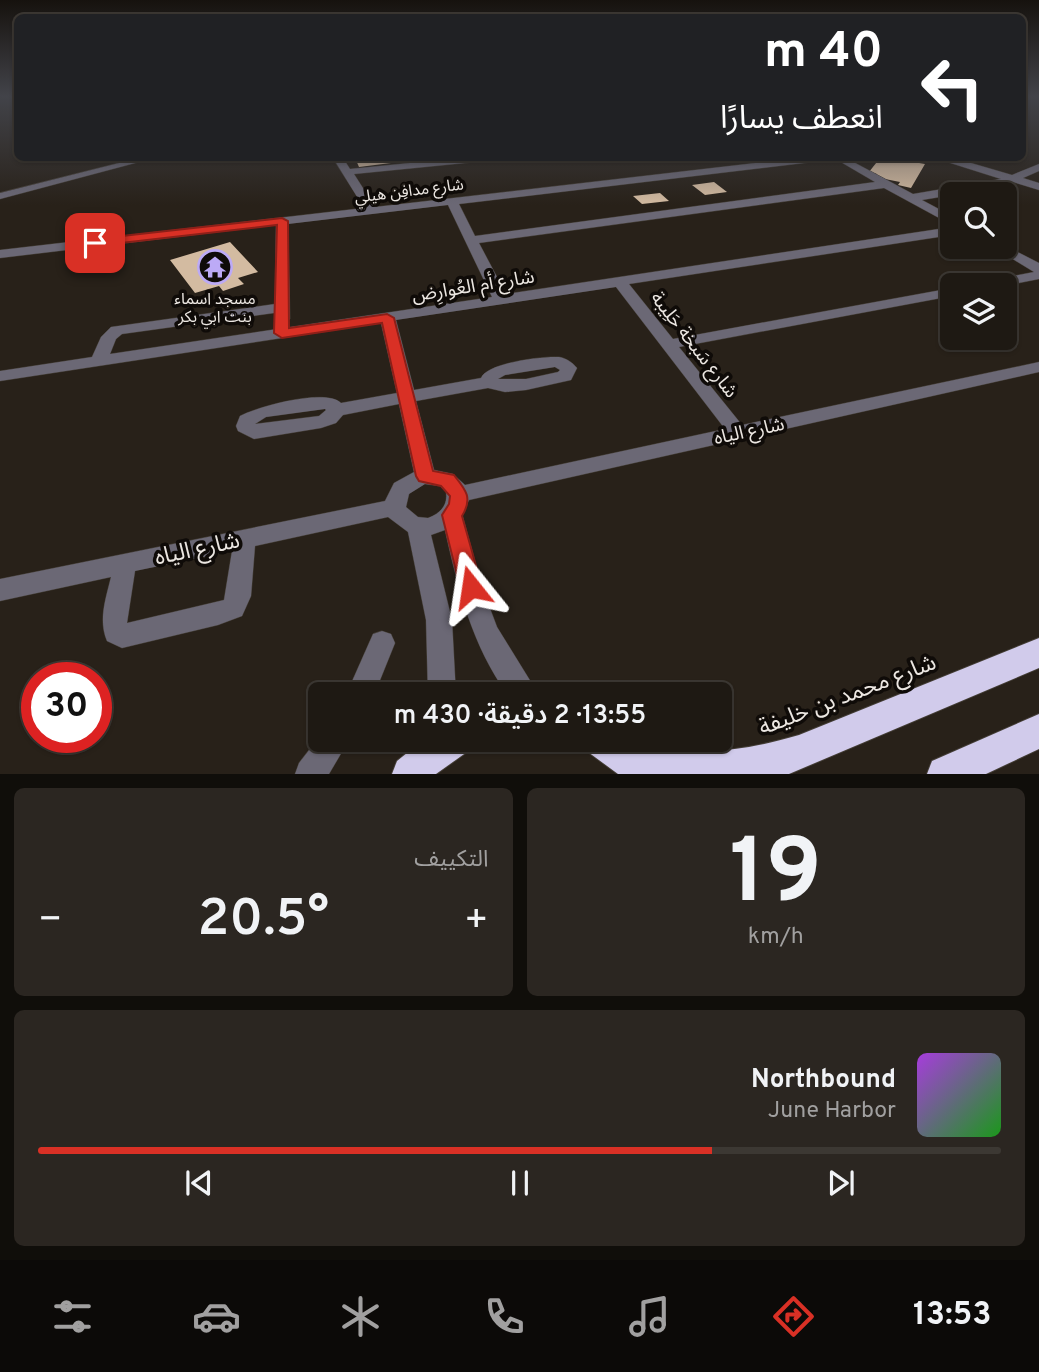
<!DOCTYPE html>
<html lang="ar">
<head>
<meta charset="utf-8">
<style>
  body { margin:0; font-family:Overpass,"Noto Sans Arabic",sans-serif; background:#2b2621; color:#f1f3f6; direction:rtl; height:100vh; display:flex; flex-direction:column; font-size:26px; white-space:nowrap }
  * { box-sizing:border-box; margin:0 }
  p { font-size:23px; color:#a1a0a0 }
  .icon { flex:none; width:38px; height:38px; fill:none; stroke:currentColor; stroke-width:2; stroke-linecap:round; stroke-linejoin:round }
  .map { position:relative; height:774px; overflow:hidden; direction:ltr }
  .panel { display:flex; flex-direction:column; gap:14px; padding:14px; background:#100e0a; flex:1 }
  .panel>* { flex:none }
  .banner { position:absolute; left:14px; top:14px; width:1012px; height:147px; border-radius:10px; box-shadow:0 2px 5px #0004,0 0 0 2px #3c3833; direction:rtl; background:#202124; color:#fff; overflow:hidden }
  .tools { position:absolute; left:940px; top:182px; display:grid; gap:14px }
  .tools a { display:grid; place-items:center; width:77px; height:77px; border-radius:10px; background:#1e1913; box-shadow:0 2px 5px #0004,0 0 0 2px #3c3833; font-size:35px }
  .speed { position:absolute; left:21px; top:662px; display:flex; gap:14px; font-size:35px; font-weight:700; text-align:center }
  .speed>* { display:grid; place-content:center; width:91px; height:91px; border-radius:50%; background:#1e1913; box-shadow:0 2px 5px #0004,0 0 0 2px #3c3833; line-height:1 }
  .speed .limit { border:10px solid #d22; background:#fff; color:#111 }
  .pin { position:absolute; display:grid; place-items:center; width:60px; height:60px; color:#fff; margin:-30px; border-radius:14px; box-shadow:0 4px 10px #0006 }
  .me { position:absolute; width:77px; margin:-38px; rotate:345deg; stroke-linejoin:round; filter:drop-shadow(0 0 5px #0008) }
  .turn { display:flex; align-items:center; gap:24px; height:147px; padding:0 28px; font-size:32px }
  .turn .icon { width:91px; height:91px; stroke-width:2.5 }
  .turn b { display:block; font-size:49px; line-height:60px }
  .big { font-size:52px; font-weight:600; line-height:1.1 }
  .panel .widget { flex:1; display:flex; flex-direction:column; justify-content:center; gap:10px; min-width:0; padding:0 24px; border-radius:10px; background:#2b2621 }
  .panel .dial { align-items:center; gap:0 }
  .dial b { font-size:91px; line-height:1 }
  .song { display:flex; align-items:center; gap:21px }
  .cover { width:84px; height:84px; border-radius:10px; background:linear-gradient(135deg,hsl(280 70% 55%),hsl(120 70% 35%)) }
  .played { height:7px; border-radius:4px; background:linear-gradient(90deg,#d93025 70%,#3c3833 70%) }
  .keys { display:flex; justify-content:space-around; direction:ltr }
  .heat { display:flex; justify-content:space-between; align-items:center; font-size:38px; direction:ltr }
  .panel .tiles { flex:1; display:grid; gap:14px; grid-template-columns:1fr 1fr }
  .widget:last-child { grid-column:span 2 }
  .trip { position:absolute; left:308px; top:682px; width:424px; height:70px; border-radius:10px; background:#1e1913; box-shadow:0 2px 5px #0004,0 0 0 2px #3c3833; font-weight:600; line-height:70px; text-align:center; direction:rtl }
  .dock { display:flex; height:112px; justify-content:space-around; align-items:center; background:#0c0a08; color:#a1a0a0 }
  .dock .icon { width:49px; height:49px }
  .dock .selected { color:#d93025 }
  .dock b { font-size:32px; color:#f1f3f6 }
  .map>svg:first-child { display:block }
  .building { fill:#d3bba1 }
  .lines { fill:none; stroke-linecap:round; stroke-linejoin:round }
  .minor-casing { stroke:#433d35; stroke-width:1 }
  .highway-casing { stroke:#433d35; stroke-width:2 }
  .minor { fill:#6b6875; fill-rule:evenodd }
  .highway { fill:#d1cbeb; fill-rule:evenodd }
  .route { fill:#d93025; stroke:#8d1f18; stroke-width:2 }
  .labels { text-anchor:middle; stroke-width:7; stroke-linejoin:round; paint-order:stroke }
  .far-street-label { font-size:16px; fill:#ece7e2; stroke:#0f0b08 }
  .far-poi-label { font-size:16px; fill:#ece7e2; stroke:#0f0b08 }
  .street-label { font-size:19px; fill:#ece7e2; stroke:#0f0b08 }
  .near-street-label { font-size:23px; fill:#ece7e2; stroke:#0f0b08 }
</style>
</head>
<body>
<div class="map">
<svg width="1039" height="774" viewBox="0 0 1039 774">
  <rect width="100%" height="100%" fill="#282119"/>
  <g class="building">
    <path d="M355,158H388L391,163L359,167Z"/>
    <path d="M880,158H890L925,164L911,188L898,185L900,182L875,177L877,174L869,172Z"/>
    <path d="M714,182L727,192L705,195L692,185Z"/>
    <path d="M660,193L669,201L642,204L633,196Z"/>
    <path d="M230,242L258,272L238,278L244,284L223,291L219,286L195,293L170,260Z"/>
  </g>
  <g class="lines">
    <g class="minor-casing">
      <g id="minor">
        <path d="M139,158H154L0,199V193Z"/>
        <path d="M333,158H343L350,169L460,158H490L485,161L354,174L375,207L799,158H826L821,161L459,204L475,236L875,182L834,158H846L913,194L1001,179L941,160L940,158H954L1012,175L1039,164V171L1023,178L1039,183V190L1013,182L976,191L922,200L952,216V225L884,188L479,243L506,294L952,227V235L629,284L673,339L952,288V296L679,347L742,425L1039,362V372L469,500L462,514L482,587L497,627L539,695H508C472,646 458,588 445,530L431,535L452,620L456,695H428L426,620L408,532L388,517L255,546L251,596L242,616L218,625L122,648L107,641C98,620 106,598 111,577L0,601V579L385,501L394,483L414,472L399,404L343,415L336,423L321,428L254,439L238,431L236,426L240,416C259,406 326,388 341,403L397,393L381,323L0,381V371L92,357L101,337L111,327L275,304L276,225L0,258V250L364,208ZM448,205L492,297L110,354L116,339L122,334L274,313L277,322H287L290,319L288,224ZM616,287L725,429L465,485L453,474L434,470L416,401L488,388L505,392L526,390L571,380L577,368C573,363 566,358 559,357C542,356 487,363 481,378L414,390L396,320ZM555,367L560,370L558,372L526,379H498L505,375ZM325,409L326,410L319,416L255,424L266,417ZM425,484L440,486L446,492C448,505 441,513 428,518L418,517L406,507L409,494ZM232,551L224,600L127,623L135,571Z"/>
        <path d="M1004,245L1039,263V279L1004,286L979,285L986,281L1034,272L993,247Z"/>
        <path d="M382,631L391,634L395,643L374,695H346L373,634Z"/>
        <path d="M320,736V740H349L329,774H295L299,763Z"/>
      </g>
    </g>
    <g class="highway-casing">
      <g id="highway">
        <path d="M1039,638V668L789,774H618L588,752L583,740H631L637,744C703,754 734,754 799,735Z"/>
        <path d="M1039,714V749L986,774H927L932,761Z"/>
        <path d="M423,740H472L467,752L436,774H392L397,761Z"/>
      </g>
    </g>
    <use href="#minor" class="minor"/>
    <use href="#highway" class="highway"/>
  </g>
  <linearGradient id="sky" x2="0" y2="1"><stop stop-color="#16120e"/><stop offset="0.47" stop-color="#424349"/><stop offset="1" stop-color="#424349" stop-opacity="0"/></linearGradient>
  <rect width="1039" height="205" fill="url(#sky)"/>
  <path class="route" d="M282,218L288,221L289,328L387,314L394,318L433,471L454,475C466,490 473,498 462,516L482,587L478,594L471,597L463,594L460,587L442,515L449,504L450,496L441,486L419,481L416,476L382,323L282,338L274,333L277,225L95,246L89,243L95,239Z"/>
  <defs>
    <g id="temple-ring" transform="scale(1.75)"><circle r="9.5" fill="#0f0b08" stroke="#bcaaf6" stroke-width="1.5"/><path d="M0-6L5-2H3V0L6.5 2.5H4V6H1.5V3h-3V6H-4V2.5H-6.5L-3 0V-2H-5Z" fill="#bcaaf6"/></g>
  </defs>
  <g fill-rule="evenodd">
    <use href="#temple-ring" x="215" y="267"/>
  </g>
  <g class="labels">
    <g class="far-street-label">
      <text transform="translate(409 190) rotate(-7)" y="6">شارع مدافِن هيلي</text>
    </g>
    <g class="far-poi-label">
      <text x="215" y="304">مسجد اسماء<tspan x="215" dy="18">بنت ابي بكر</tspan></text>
    </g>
    <g class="street-label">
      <text transform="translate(473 285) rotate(-9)" y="7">شارع أم العُوارِض</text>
      <text transform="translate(695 344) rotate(52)" y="7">شارع سَبخة حَلِيبة</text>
      <text transform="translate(749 430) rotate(-12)" y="7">شارع الياه</text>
    </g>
    <g class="near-street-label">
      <text transform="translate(197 548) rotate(-12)" y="8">شارع الياه</text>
      <text transform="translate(847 694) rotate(-21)" y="8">شارع محمد بن خليفة</text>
    </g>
  </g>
</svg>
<div class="tools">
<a><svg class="icon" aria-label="search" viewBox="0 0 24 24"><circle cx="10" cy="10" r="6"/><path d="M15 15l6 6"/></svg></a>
<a><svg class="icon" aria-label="layers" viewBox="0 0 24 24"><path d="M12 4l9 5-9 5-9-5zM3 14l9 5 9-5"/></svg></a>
</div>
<div class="speed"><div class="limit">30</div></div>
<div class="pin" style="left:95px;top:243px;background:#d93025"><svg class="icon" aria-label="arrive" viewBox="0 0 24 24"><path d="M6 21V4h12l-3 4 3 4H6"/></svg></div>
<svg class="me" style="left:471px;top:587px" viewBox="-20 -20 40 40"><path d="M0-17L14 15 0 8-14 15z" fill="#d93025" stroke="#fff" stroke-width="4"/></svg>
<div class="trip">13:55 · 2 دقيقة · 430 m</div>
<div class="banner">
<div class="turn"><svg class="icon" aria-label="left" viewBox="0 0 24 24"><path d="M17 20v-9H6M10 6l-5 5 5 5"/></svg><div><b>40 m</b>انعطف يسارًا</div></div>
</div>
</div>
<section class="panel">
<div class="tiles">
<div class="widget dial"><b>19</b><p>km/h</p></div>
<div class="widget"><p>التكييف</p>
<div class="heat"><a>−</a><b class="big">20.5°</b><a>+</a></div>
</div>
<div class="widget">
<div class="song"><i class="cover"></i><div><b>Northbound</b><p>June Harbor</p></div></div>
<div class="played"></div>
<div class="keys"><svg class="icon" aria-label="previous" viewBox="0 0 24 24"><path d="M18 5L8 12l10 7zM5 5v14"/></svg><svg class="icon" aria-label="pause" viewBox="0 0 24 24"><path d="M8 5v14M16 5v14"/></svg><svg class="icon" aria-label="next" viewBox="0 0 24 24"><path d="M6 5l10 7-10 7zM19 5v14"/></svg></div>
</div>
</div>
</section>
<nav class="dock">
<b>13:53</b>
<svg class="icon selected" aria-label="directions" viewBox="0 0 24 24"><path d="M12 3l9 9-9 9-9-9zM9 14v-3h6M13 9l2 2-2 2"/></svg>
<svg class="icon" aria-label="music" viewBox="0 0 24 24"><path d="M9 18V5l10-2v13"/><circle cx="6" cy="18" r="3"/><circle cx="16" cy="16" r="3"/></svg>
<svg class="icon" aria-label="phone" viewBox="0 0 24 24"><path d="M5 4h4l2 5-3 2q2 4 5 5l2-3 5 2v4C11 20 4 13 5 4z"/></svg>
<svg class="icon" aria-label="climate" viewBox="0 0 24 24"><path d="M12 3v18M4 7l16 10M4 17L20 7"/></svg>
<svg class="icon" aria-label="car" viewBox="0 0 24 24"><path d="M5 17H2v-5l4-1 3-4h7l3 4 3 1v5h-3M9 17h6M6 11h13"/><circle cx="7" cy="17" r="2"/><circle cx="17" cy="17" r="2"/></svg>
<svg class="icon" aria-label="filters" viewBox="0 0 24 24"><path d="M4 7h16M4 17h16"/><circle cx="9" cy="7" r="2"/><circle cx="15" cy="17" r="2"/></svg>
</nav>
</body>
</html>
